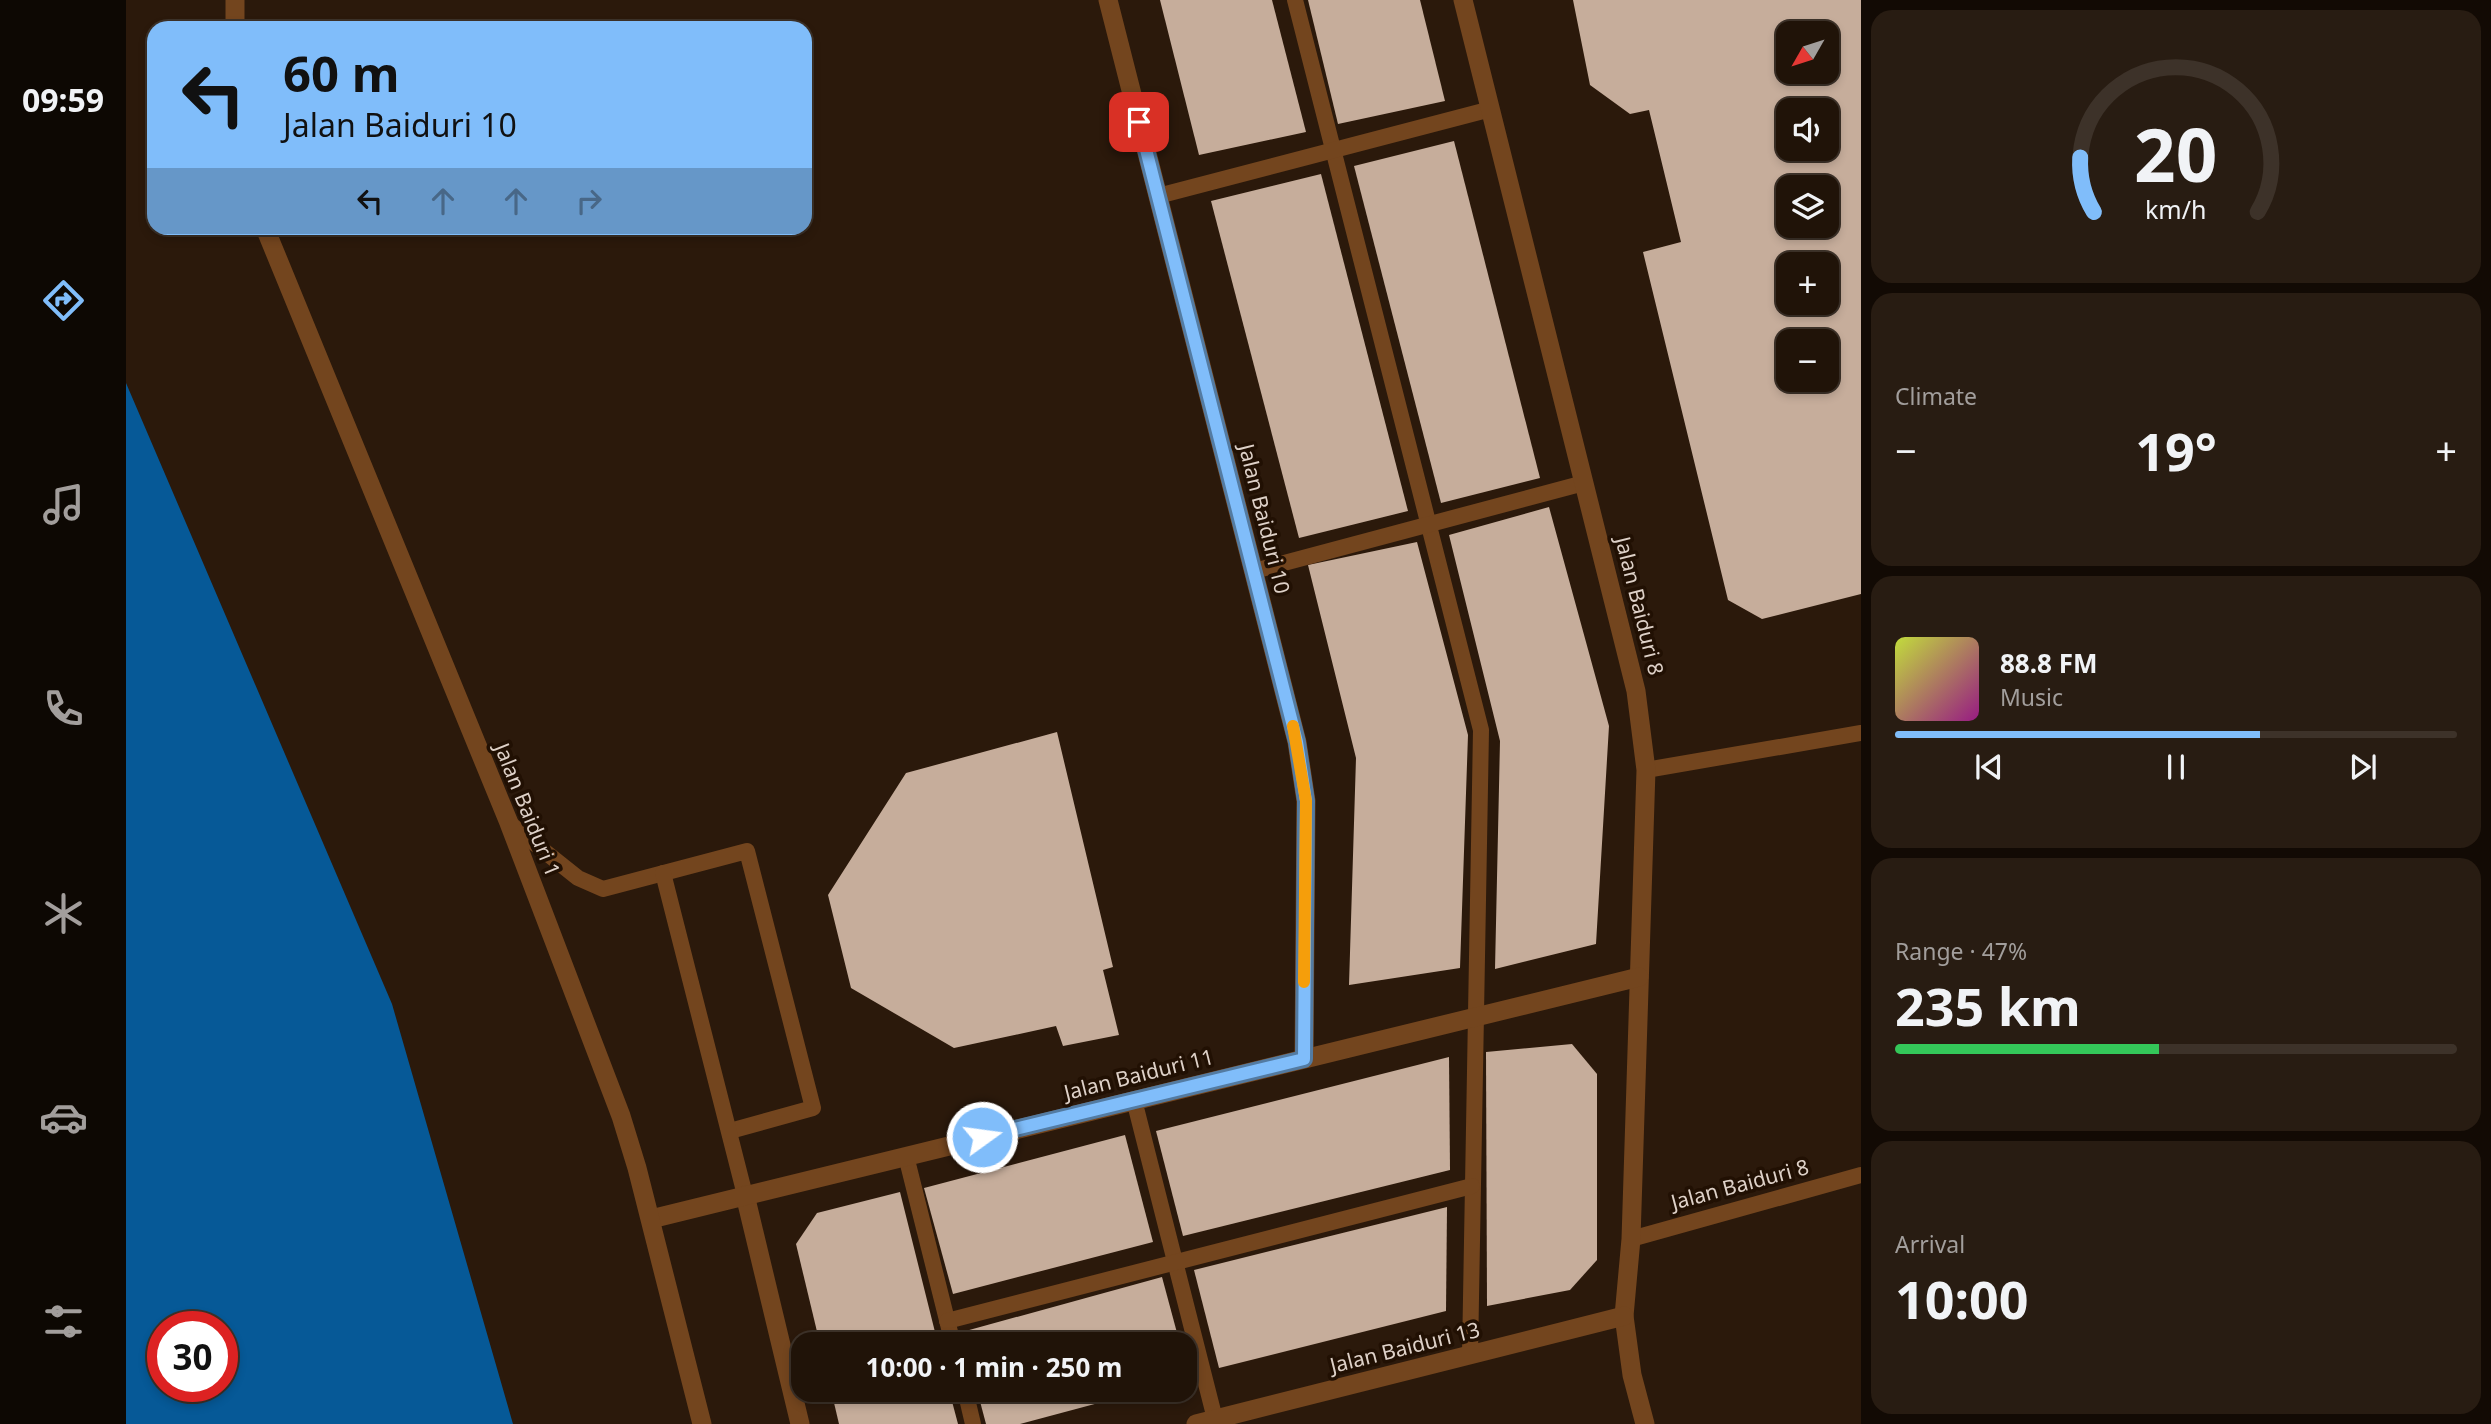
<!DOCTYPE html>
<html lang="en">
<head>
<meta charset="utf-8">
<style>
  body { margin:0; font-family:"Noto Sans",sans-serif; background:#281c12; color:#f1f3f6; height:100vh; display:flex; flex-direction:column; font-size:26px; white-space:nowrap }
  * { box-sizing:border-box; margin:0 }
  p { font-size:23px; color:#a29e9c }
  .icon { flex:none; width:38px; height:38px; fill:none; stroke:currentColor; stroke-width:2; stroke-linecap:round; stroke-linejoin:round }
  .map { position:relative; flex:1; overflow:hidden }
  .drawer { display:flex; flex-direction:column; gap:10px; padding:10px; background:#120a04; width:630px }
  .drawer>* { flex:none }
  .hud { position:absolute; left:21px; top:21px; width:665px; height:214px; border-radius:21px; box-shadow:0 4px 10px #0003,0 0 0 2px #3d3229; background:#80bdfa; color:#111; overflow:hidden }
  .needle { width:46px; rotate:231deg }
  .buttons { position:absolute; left:1650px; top:21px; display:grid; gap:14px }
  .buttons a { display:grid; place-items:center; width:63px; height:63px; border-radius:14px; background:#201308; box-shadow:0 4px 10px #0003,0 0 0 2px #3d3229; font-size:35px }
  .speed { position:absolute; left:21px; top:1311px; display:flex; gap:14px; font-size:35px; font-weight:700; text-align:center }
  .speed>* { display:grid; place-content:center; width:91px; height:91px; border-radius:50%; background:#201308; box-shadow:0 4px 10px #0003,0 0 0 2px #3d3229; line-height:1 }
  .speed .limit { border:10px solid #d22; background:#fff; color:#111 }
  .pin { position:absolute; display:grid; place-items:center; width:60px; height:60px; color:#fff; margin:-30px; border-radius:14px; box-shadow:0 4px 10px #0006 }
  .me { position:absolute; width:77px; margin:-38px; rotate:76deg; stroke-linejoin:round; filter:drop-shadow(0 0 5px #0008) }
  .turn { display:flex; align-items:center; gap:24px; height:147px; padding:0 21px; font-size:32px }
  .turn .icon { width:91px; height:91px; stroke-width:2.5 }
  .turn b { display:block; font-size:49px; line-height:60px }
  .lanes { display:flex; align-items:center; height:66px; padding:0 21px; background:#0003; justify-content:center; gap:35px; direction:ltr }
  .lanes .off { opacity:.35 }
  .big { font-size:52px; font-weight:700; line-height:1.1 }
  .drawer .card { flex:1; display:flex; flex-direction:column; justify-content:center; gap:10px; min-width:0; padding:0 24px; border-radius:21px; background:#281c12 }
  .drawer .dial { align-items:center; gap:0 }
  .dial svg { height:182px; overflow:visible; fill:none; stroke:#3d3229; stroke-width:7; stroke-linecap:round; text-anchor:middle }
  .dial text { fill:#f1f3f6; stroke:none }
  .song { display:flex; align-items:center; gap:21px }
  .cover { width:84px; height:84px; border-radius:10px; background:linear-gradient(135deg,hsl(70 70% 55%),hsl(310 70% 35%)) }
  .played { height:7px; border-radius:4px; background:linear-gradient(90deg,#80bdfa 65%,#3d3229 65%) }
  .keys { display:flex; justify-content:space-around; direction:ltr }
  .heat { display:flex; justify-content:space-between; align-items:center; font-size:38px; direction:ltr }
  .charge { height:10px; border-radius:5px; background:linear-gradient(90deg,#34c759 47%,#3d3229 0) }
  .trip { position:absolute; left:665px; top:1332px; width:406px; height:70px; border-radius:21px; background:#201308; box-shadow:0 4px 10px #0003,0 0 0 2px #3d3229; font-weight:700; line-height:70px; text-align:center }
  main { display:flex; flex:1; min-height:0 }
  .dock { display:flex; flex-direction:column; width:126px; justify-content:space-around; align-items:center; background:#0d0803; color:#a29e9c }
  .dock .icon { width:49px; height:49px }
  .dock .selected { color:#80bdfa }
  .dock b { font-size:32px; color:#f1f3f6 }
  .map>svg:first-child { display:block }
  .water { fill:#065997; fill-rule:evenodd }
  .building { fill:#c6ad9b; fill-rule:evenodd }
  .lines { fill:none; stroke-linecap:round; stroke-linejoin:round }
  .service { stroke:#73451e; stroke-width:16 }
  .minor { stroke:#73451e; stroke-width:19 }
  .tertiary { stroke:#73451e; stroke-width:19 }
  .route-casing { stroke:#537ba2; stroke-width:18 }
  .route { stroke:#80bdfa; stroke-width:12 }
  .slow { stroke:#f59e0b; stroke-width:12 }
  .labels { text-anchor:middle; stroke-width:7; stroke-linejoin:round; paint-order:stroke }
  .street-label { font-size:21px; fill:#ded1c8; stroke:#211003 }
</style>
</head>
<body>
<main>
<nav class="dock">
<b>09:59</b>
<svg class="icon selected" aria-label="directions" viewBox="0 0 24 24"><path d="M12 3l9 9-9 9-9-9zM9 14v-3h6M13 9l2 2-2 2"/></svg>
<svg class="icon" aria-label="music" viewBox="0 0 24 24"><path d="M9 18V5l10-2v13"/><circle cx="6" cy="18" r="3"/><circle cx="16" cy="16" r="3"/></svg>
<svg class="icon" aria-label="phone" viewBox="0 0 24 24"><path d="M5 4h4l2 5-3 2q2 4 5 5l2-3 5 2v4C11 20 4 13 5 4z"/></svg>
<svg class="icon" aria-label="climate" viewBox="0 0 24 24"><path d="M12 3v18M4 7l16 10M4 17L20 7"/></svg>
<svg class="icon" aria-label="car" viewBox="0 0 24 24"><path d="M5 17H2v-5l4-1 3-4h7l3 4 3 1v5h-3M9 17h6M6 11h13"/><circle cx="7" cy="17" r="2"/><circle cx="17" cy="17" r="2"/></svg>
<svg class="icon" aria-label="filters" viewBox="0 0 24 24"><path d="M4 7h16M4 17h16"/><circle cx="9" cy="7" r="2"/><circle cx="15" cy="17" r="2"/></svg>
</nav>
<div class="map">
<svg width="1735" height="1424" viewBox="0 0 1735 1424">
  <rect width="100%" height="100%" fill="#2b190b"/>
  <path class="water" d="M0,383L266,1004L387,1424H0ZM96,1326V1386H37V1326Z"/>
  <g class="building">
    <path d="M1034,0H1146L1180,132L1073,155Z"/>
    <path d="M1182,0H1294L1319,101L1212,124Z"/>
    <path d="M1447,0H1735V594L1636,619L1602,600L1517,252L1555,242L1523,110L1504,114L1464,85ZM1662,33H1701V72H1662ZM1662,110H1701V149H1662ZM1662,187H1701V226H1662ZM1662,264H1701V303H1662ZM1662,341H1701V380H1662Z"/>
    <path d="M1328,141L1414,478L1315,503L1228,166Z"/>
    <path d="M1195,174L1282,511L1173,538L1085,201Z"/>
    <path d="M1423,507L1483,726L1470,944L1369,969L1374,741L1323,535Z"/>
    <path d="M1291,542L1342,735L1334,968L1223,985L1230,758L1182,565Z"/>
    <path d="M931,732L987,967L977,970L993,1035L937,1046L930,1026L828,1048L725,988L702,895L780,773Z"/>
    <path d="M1446,1044L1471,1074V1260L1444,1290L1361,1306L1360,1052Z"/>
    <path d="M1323,1057L1324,1170L1057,1236L1030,1131Z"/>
    <path d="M999,1135L1027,1242L827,1294L798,1188Z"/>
    <path d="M774,1192L812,1344H694L670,1244L691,1213Z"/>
    <path d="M1321,1207L1320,1311L1093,1368L1068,1270Z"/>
    <path d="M1036,1277L1054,1344H839L836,1332Z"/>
    <path d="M705,1390H823L832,1424H713Z"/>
    <path d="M851,1390H1021L894,1424H860Z"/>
  </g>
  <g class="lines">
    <g class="service">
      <path d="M1169,0L1355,730L1344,1355"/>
      <path d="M1032,196L1365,109"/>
      <path d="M1128,571L1458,483"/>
      <path d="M1520,770L1735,733"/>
      <path d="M383,823L452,878L477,889L621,851L687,1108L604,1131"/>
      <path d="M537,873L619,1195"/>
      <path d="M1008,1100L1089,1419"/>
      <path d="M780,1156L827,1344"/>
      <path d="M1505,1239L1735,1175"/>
      <path d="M821,1321L1346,1186"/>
      <path d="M839,1390L847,1424"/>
    </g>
    <g class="minor">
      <path d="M982,0L1171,742L1180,801L1178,1058"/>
      <path d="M1337,0L1510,691L1520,770L1505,1239L1498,1316L1506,1375L1519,1424"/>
      <path d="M619,1195L674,1424"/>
      <path d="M525,1219L1513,977"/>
      <path d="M1070,1424L1498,1316"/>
    </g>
    <g class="tertiary">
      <path d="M109,28V0"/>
      <path d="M139,228L383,823L495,1116L511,1168L576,1424"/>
    </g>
  </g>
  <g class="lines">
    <g class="route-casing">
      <path id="route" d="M856,1137L1178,1059L1180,801L1171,742L1013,122"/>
    </g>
    <use href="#route" class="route"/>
    <path class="slow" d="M1167,726L1180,801L1178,982"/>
  </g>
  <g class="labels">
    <g class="street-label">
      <text transform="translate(1138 519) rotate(76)" y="7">Jalan Baiduri 10</text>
      <text transform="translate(1513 606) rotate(76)" y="7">Jalan Baiduri 8</text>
      <text transform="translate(401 810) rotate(68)" y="7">Jalan Baiduri 1</text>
      <text transform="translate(1013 1075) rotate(-14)" y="7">Jalan Baiduri 11</text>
      <text transform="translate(1614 1185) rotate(-15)" y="7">Jalan Baiduri 8</text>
      <text transform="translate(1279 1348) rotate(-14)" y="7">Jalan Baiduri 13</text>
    </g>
  </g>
</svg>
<div class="buttons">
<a><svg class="needle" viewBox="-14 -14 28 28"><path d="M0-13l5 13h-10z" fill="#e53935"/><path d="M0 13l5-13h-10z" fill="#a29e9c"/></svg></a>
<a><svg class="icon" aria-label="sound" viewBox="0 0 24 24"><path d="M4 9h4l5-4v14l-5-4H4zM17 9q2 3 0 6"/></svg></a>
<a><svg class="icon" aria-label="layers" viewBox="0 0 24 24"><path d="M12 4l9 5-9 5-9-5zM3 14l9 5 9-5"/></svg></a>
<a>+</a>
<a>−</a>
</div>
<div class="speed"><div class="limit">30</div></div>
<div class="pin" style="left:1013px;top:122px;background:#d93025"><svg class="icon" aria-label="arrive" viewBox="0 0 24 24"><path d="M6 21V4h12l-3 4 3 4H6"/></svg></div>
<svg class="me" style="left:856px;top:1137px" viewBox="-20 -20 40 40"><circle r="17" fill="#80bdfa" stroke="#fff" stroke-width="3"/><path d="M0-11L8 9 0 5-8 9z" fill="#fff"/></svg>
<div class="trip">10:00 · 1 min · 250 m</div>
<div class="hud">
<div class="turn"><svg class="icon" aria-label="left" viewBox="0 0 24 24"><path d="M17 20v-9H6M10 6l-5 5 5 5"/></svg><div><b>60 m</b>Jalan Baiduri 10</div></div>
<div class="lanes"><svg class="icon" aria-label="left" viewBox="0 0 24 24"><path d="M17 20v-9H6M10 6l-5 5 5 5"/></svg><svg class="icon off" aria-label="ahead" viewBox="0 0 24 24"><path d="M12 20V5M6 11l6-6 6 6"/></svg><svg class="icon off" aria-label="ahead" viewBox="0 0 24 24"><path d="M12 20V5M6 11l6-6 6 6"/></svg><svg class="icon off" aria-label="right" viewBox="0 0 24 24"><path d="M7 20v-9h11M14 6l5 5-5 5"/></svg></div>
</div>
</div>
<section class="drawer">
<div class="card dial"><svg viewBox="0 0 100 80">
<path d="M14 69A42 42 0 1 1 86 69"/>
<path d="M14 69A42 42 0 0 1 8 45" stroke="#80bdfa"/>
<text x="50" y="56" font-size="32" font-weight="700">20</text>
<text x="50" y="72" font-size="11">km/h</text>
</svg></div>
<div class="card"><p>Climate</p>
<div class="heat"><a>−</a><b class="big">19°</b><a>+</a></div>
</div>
<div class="card">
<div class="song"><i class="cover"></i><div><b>88.8 FM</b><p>Music</p></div></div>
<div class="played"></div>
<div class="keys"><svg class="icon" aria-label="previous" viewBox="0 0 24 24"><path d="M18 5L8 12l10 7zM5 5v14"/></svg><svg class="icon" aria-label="pause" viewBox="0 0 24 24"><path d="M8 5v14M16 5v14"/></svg><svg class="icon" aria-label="next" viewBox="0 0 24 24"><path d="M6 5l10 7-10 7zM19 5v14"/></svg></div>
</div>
<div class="card"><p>Range · 47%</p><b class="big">235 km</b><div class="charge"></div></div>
<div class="card"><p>Arrival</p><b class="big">10:00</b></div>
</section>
</main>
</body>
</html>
